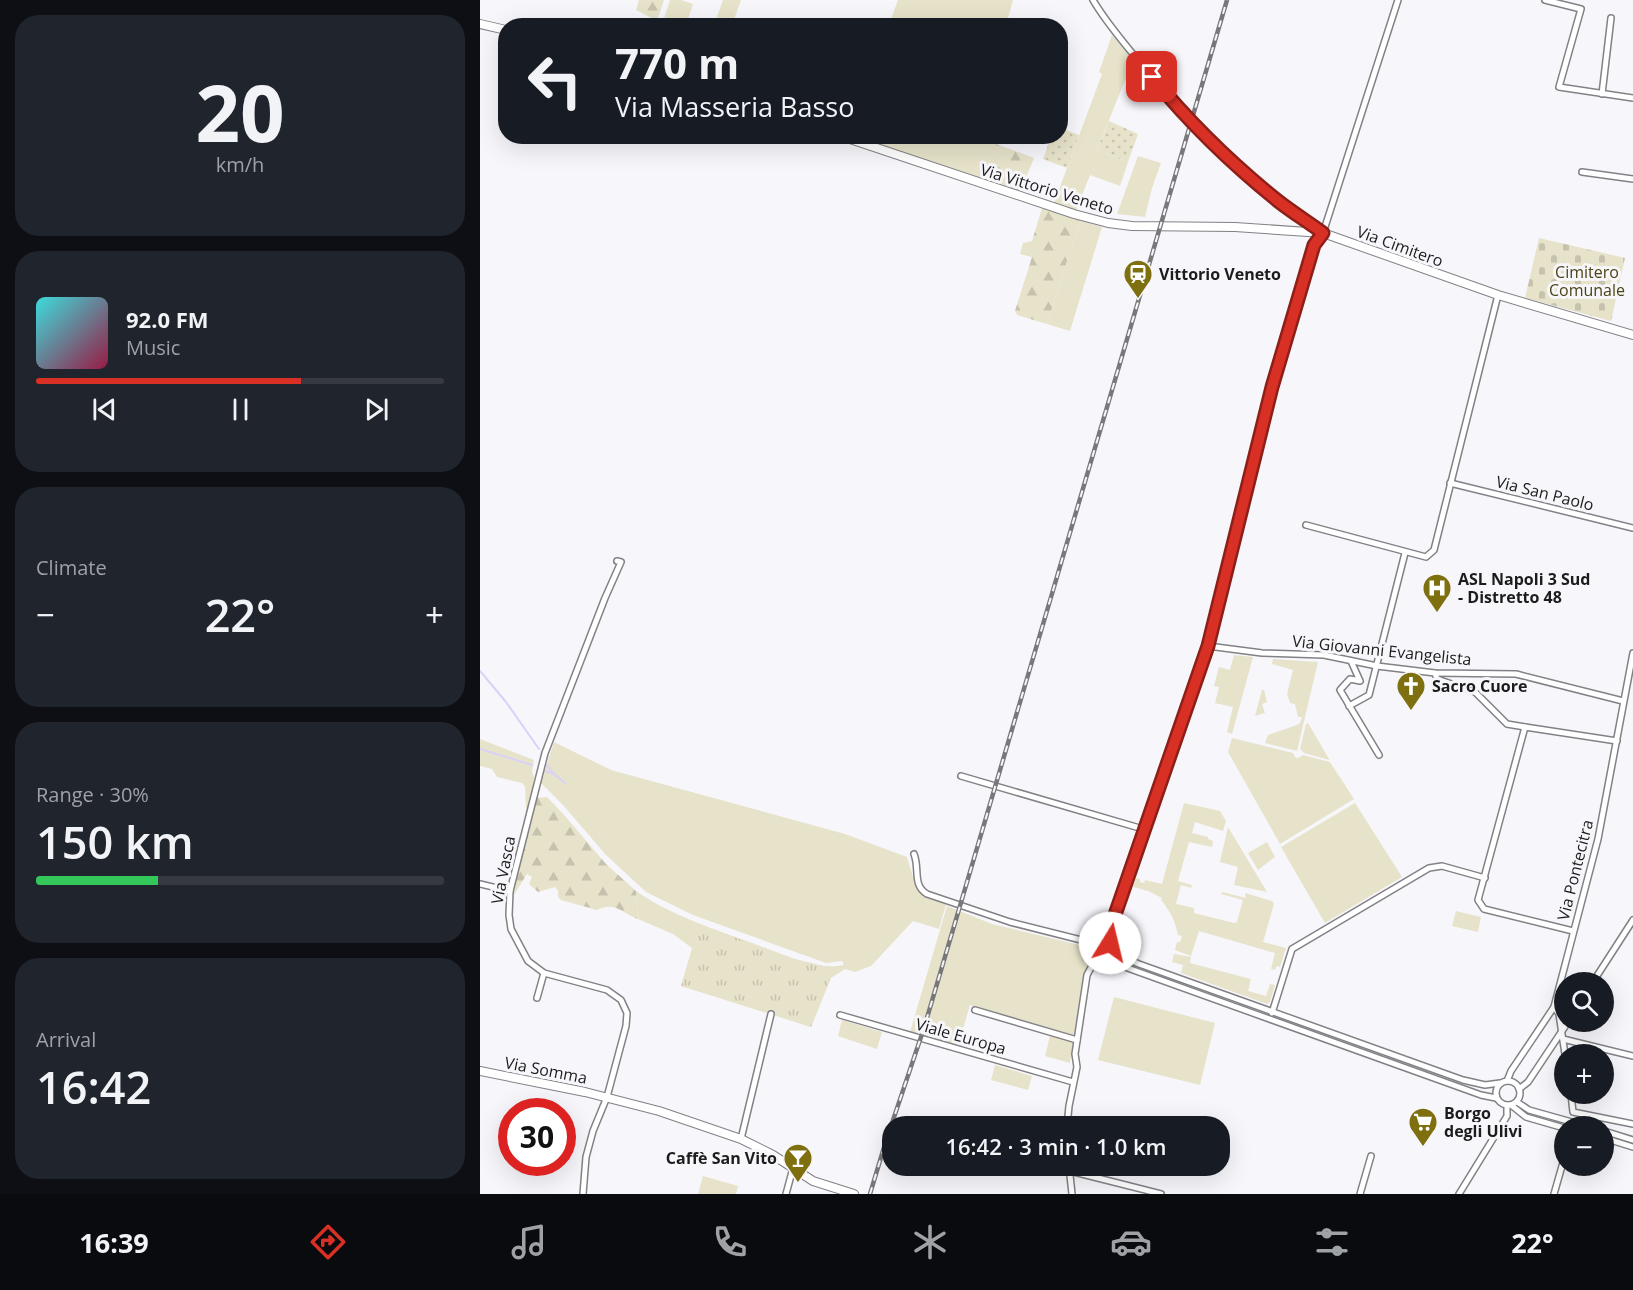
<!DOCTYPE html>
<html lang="en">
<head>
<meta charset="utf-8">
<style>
  body { margin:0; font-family:"Open Sans",sans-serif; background:#20242c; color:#f1f3f6; height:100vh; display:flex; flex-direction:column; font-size:22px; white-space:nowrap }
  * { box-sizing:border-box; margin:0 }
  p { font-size:20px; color:#9ea1a6 }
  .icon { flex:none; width:33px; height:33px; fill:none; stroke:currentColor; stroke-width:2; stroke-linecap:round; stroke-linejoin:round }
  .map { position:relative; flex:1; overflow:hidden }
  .panel { display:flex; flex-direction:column; gap:15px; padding:15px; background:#0d0f14; width:480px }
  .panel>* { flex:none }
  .banner { position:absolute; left:18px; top:18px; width:570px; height:126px; border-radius:24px; box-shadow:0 6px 24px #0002; background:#171b24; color:#f1f3f6; overflow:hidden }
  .fabs { position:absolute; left:1074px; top:972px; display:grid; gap:12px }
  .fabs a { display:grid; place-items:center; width:60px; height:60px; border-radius:50%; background:#171b24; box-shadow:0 6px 24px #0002; font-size:30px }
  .speed { position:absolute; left:18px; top:1098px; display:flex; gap:12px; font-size:30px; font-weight:700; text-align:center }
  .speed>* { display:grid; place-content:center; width:78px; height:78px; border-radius:50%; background:#171b24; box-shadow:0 6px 24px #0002; line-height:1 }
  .speed .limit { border:9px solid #d22; background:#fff; color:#111 }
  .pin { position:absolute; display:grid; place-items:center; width:51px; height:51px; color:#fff; margin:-26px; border-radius:12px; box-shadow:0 3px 9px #0006 }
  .me { position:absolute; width:66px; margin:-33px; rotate:9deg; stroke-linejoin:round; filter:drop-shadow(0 0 4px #0008) }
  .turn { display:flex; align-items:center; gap:21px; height:126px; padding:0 18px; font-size:27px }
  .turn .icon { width:78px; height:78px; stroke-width:2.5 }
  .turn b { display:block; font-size:42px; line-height:51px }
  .big { font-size:45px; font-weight:600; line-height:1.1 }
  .panel .card { flex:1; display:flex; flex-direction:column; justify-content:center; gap:9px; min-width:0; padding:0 21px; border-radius:24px; background:#20242c }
  .panel .dial { align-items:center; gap:0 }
  .dial b { font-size:78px; line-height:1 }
  .song { display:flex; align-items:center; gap:18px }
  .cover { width:72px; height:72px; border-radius:9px; background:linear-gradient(135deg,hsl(180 70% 55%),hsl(340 70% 35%)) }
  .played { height:6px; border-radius:3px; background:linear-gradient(90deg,#d93025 65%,#363941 65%) }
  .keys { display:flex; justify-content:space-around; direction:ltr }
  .heat { display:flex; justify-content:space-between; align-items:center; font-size:33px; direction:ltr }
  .charge { height:9px; border-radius:4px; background:linear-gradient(90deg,#34c759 30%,#363941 0) }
  .trip { position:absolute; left:402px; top:1116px; width:348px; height:60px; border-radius:24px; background:#171b24; box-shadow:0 6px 24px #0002; font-weight:600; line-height:60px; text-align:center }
  .tabs { display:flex; height:96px; justify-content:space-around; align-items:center; background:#090b0e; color:#9ea1a6 }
  .tabs .icon { width:42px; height:42px }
  .tabs .active { color:#d93025 }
  .tabs b { font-size:27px; color:#f1f3f6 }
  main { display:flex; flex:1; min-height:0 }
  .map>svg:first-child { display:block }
  .grass { fill:#e7e3ca }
  .forest { fill:url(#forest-firs) }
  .cemetery { fill:url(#cemetery-stones) }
  .park { fill:url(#park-tufts) }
  .garden { fill:url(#garden-dots) }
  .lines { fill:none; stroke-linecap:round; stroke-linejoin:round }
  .stream { stroke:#dbd1f7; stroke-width:2 }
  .street-casing { stroke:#828186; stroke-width:8 }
  .secondary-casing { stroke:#828186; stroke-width:10 }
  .street { stroke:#fff; stroke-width:5 }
  .secondary { stroke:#fff; stroke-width:8 }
  .rail-casing { stroke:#78787a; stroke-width:4.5 }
  .rail { stroke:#f7f6fb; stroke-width:2; stroke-dasharray:7; stroke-linecap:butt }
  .route-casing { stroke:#8d1f18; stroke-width:15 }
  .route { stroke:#d93025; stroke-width:10 }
  .labels { text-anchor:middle; stroke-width:6; stroke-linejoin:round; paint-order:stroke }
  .street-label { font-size:16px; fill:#1c1c1d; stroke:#f7f6fb }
  .park-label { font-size:16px; fill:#4c4414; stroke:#f7f6fb }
  .poi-label { font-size:16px; font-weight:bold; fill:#1c1c1d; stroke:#f7f6fb; text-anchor:start }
</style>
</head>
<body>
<main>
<section class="panel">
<div class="card dial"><b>20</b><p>km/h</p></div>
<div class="card">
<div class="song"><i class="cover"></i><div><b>92.0 FM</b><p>Music</p></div></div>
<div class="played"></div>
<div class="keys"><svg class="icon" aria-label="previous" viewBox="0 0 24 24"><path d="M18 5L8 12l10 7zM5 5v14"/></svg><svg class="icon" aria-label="pause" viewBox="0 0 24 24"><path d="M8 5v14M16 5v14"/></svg><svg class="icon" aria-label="next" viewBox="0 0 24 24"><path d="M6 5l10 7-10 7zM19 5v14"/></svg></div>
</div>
<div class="card"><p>Climate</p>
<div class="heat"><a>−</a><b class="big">22°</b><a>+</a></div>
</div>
<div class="card"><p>Range · 30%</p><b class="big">150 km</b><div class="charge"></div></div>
<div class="card"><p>Arrival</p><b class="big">16:42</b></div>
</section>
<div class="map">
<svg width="1153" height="1194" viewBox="0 0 1153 1194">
  <defs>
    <pattern id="forest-firs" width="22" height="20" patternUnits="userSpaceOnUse" patternTransform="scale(1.5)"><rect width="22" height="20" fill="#e7e3ca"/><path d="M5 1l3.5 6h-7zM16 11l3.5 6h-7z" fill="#c6c2ad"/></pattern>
    <pattern id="cemetery-stones" width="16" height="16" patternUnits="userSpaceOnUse" patternTransform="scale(1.5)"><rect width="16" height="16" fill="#e7e3ca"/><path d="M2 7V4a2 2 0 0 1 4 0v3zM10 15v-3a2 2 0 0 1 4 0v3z" fill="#c6c2ad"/></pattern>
    <pattern id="park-tufts" width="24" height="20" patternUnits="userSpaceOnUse" patternTransform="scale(1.5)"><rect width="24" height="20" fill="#e7e3ca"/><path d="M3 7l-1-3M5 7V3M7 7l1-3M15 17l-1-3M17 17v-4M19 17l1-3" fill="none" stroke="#c6c2ad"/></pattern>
    <pattern id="garden-dots" width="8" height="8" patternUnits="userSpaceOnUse" patternTransform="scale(1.5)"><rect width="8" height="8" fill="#e7e3ca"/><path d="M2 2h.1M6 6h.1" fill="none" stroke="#c6c2ad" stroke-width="1.8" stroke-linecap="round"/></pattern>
  </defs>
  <rect width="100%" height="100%" fill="#f7f6fb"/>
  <g class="grass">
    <path d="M190,0H201L213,4L206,25H182Z"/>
    <path d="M243,0H261L252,25H234Z"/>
    <path d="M418,0H533L526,25H409Z"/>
    <path d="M632,35L653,60L617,150L648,162L640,186L610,175L596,210L574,203L622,74L619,72Z"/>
    <path d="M378,137H519L502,179Z"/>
    <path d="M658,156L681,163L672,188L665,217L637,214Z"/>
    <path d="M600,220L622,227L590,331L567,324Z"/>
    <path d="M754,655L773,657L752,734L747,732L753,707L735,703L739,687L734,686L739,667L750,670Z"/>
    <path d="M793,659L838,662L817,751L785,743L788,735L817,725L820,723L822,717H818L815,704L810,703L807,694L813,670L792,664Z"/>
    <path d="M782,690H784L787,702L782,704L785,713L775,716Z"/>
    <path d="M828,723L849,759V760L824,753L820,749L826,724Z"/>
    <path d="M752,738L813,753L815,757L818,758L823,755L850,762L874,799L800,844L748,752Z"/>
    <path d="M0,739L54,760L52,772L54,777L49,811L46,810L45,787L42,783L17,777L12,769L0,766Z"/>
    <path d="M74,742L131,770L365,834L427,857L437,890L466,905L459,929L433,921L391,966L375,972L365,969L351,978L331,1027L201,986L212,948L193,934L158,919L156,891C192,916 234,929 275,944C302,954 335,971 364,965L362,961L346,963L213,915L166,892L126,855L83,805L61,783Z"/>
    <path d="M704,803L740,811L746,821L743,831L715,822L712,833L728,837V839L733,841L732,847L709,842L698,881L712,885L711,888L701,885L696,904L714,908V913L754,923L757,922L763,900L741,894L742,892L766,898L765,893L792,901L794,904L783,942L806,948L800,967L797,966L795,970L791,969L795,953L719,931L711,956L695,950L697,942H700L702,936L698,935C695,920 690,911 681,900L682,898L668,891L653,887L656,878L660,879V882L664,883L665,880L682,884Z"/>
    <path d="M875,803L922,877L845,923L801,847Z"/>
    <path d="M748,827L787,892L754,885L758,867L740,862Z"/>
    <path d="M787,842L795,857L778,870L768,853Z"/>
    <path d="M467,906L512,924L612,948L602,983L594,1035L572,1030L490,1005L478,1046L430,1032Z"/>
    <path d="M976,911L1001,917L998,932L972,926Z"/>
    <path d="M694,954L711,957L710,963L771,979L768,991L786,996L790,984L795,985L790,1002L787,1004L701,973L703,965L692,962Z"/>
    <path d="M634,997L735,1023L720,1085L618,1060Z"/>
    <path d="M362,1020L402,1032L397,1049L358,1036Z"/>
    <path d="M570,1036L593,1042L590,1063L565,1056Z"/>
    <path d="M515,1065L552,1076L548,1090L511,1080Z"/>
    <path d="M483,1116L508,1123L507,1126H479Z"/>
    <path d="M223,1176L258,1186L256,1194H218Z"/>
  </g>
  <g class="forest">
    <path d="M159,0H184L177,21L156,10Z"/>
    <path d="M516,144L554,158L540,192L502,179Z"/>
    <path d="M562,208L600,220L567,324L537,315L535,311L552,257L540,254L543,243L552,241Z"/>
    <path d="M67,797L85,816L126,864L156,891L158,919C142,913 135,901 117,910L81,900L78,897V891L75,887L58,892L49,884L52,877L47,874L34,895L31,893C38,861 48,830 55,798Z"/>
  </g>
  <path class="cemetery" d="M1059,238L1145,258L1131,321L1045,298Z"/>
  <path class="park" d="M221,925L315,959L348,967L350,978L331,1027L249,1000L201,986Z"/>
  <g class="garden">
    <path d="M629,121L658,134L648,162L617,150Z"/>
    <path d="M581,128L599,135L587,168L563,159L571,137L580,136Z"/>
  </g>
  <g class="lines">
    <g class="stream">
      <path d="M0,671L26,702L59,749"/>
      <path d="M0,749L52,765"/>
      <path d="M67,765L74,774L85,783"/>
      <path d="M65,771L74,774"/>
    </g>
    <g class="street-casing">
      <g id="street">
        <path d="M613,0C627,24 645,44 662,65C703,115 747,160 797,201C812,212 827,222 842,232"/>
        <path d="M1065,0L1101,9L1079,87L1153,98"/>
        <path d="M1122,94L1131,18"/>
        <path d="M1102,172L1153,179"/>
        <path d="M970,483L1153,528"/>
        <path d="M826,525L946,557L954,550L1018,295"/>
        <path d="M728,646L782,653L844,655L897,666L955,673L1036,674L1143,701"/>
        <path d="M871,661L880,681L870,679L860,690L899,755"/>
        <path d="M955,673L957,679L995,692L1027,724L1045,727"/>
        <path d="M869,706L889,695L925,553"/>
        <path d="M481,776L663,829"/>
        <path d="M434,854C440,869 432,885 447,894L530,922L617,944L623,949L659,964L983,1080L1005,1085L1020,1083"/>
        <path d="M0,884L30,891"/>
        <path d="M1093,931L1004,909L998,900L1045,727L1137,741"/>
        <path d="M630,935V943L637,954"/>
        <path d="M617,957L1001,1095L1016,1098"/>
        <path d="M1113,982L1153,920"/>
        <path d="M57,998L64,973"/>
        <path d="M1074,1007L1079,1014L1085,1054"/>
        <path d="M495,1010L597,1040"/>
        <path d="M792,1013L812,949L949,868L962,866L1005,878"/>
        <path d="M360,1015L593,1082"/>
        <path d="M1083,1039L1153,1056"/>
        <circle cx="1028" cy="1093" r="12"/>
        <path d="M1027,1081L1031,1071L1074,1007L1118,839L1153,653"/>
        <path d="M1039,1089L1048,1082L1088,1022"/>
        <path d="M1091,1094L1093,1112L1153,1124"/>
        <path d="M1037,1102L1049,1110L1106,1126"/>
        <path d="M1031,1105L1046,1117L1084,1128"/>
        <path d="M587,1126L589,1106L597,1067L595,1054L607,975L614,962L623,949L728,646L794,377L834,245L843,233L918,0"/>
        <path d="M1124,1131L1153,1140"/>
        <path d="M1124,1138L1153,1147"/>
        <path d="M261,1139L291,1014"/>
        <path d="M589,1166L592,1194"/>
        <path d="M590,1171L681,1194"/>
        <path d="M103,1194L106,1157L113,1131L127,1097L146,1026L147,1013L141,1000L127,990L64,973L48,961L31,929L29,915L30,891L65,753L125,598L141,562L137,561"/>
        <path d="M306,1194L313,1168"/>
        <path d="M880,1194L891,1156"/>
        <path d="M979,1194L1027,1116V1105"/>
        <path d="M1074,1194L1084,1159"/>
      </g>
    </g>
    <g class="secondary-casing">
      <g id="secondary">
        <path d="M0,24L26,30"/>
        <path d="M361,136L594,214L628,223L652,226L755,227L843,233L1018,295L1153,335"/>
        <path d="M0,1071L105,1092L179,1111L261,1139L293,1155L333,1181L374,1194"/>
      </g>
    </g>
    <use href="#street" class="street"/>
    <use href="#secondary" class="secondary"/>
    <g class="rail-casing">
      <path id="rail" d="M390,1194L405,1144L444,1028L747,0"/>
    </g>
    <use href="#rail" class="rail"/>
  </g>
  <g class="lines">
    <g class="route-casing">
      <path id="route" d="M630,943L629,932L728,646L792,387L834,245L843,233C828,222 812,212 798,201C752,164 709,122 672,77"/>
    </g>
    <use href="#route" class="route"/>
  </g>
  <defs>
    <g id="station-pin" transform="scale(1.5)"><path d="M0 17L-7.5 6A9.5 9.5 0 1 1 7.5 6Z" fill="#7f700f" stroke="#f7f6fb"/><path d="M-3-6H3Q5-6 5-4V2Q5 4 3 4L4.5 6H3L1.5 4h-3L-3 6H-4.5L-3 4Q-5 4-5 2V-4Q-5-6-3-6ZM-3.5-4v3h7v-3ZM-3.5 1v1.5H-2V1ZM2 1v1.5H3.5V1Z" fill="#fff"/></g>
    <g id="hospital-pin" transform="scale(1.5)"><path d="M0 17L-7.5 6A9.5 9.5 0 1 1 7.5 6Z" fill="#7f700f" stroke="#f7f6fb"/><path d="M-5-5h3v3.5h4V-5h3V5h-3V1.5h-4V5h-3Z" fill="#fff"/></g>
    <g id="church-pin" transform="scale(1.5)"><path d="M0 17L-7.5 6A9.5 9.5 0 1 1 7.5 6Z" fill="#7f700f" stroke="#f7f6fb"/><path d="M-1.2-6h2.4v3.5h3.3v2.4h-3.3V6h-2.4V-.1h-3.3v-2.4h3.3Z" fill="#fff"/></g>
    <g id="supermarket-pin" transform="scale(1.5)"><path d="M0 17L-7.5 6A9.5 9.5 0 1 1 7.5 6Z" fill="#7f700f" stroke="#f7f6fb"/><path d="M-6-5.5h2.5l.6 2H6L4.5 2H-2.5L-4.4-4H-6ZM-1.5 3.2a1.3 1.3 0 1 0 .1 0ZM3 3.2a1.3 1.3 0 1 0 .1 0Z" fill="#fff"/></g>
    <g id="bar-pin" transform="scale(1.5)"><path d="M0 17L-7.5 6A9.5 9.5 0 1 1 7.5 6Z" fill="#7f700f" stroke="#f7f6fb"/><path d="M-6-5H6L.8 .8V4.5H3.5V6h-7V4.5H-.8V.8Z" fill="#fff"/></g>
  </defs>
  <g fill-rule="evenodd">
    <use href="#station-pin" x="658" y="274"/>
    <use href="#hospital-pin" x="957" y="588"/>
    <use href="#church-pin" x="931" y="686"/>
    <use href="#supermarket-pin" x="943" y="1122"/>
    <use href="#bar-pin" x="318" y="1158"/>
  </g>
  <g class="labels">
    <g class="street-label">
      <text transform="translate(567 189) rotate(17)" y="6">Via Vittorio Veneto</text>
      <text transform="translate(920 246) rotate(20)" y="6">Via Cimitero</text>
      <text transform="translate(1065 493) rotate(14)" y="6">Via San Paolo</text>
      <text transform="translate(902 650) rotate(6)" y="6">Via Giovanni Evangelista</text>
      <text transform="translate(23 870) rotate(-79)" y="6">Via Vasca</text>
      <text transform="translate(1095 870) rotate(-76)" y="6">Via Pontecitra</text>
      <text transform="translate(481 1036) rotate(16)" y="6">Viale Europa</text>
      <text transform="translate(66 1070) rotate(11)" y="6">Via Somma</text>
    </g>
    <g class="park-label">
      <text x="1107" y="278">Cimitero<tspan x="1107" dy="18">Comunale</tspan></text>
    </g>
    <g class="poi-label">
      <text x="679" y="280">Vittorio Veneto</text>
      <text x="978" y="585">ASL Napoli 3 Sud<tspan x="978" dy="18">- Distretto 48</tspan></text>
      <text x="952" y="692">Sacro Cuore</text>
      <text x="964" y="1119">Borgo<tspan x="964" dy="18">degli Ulivi</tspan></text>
      <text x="297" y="1164" text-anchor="end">Caffè San Vito</text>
    </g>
  </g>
</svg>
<div class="fabs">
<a><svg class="icon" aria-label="search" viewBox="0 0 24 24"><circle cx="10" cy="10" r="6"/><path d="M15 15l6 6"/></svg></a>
<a>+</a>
<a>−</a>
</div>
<div class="speed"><div class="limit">30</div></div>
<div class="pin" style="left:672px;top:77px;background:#d93025"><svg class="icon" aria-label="arrive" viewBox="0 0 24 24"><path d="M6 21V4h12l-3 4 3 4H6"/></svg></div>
<svg class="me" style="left:630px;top:943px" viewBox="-20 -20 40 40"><circle r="19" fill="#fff"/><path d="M0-13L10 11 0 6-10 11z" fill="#d93025"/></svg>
<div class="trip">16:42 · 3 min · 1.0 km</div>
<div class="banner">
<div class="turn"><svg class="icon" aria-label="left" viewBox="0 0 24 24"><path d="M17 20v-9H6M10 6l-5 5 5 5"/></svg><div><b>770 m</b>Via Masseria Basso</div></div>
</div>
</div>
</main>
<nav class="tabs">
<b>16:39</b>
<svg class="icon active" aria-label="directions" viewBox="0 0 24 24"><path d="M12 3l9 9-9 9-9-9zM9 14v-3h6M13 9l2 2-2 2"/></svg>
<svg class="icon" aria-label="music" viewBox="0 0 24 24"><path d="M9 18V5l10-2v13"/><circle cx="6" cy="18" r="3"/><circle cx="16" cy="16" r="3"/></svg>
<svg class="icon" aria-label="phone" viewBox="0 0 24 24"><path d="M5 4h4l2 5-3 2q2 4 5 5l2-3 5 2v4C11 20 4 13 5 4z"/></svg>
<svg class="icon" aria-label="climate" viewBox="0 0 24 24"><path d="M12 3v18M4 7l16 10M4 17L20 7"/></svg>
<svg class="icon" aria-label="car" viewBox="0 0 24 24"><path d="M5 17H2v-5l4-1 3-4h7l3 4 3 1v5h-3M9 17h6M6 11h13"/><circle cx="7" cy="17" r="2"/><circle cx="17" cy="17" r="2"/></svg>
<svg class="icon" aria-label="filters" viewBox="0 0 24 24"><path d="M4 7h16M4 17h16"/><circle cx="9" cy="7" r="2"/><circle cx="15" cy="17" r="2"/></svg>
<b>22°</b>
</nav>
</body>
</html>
